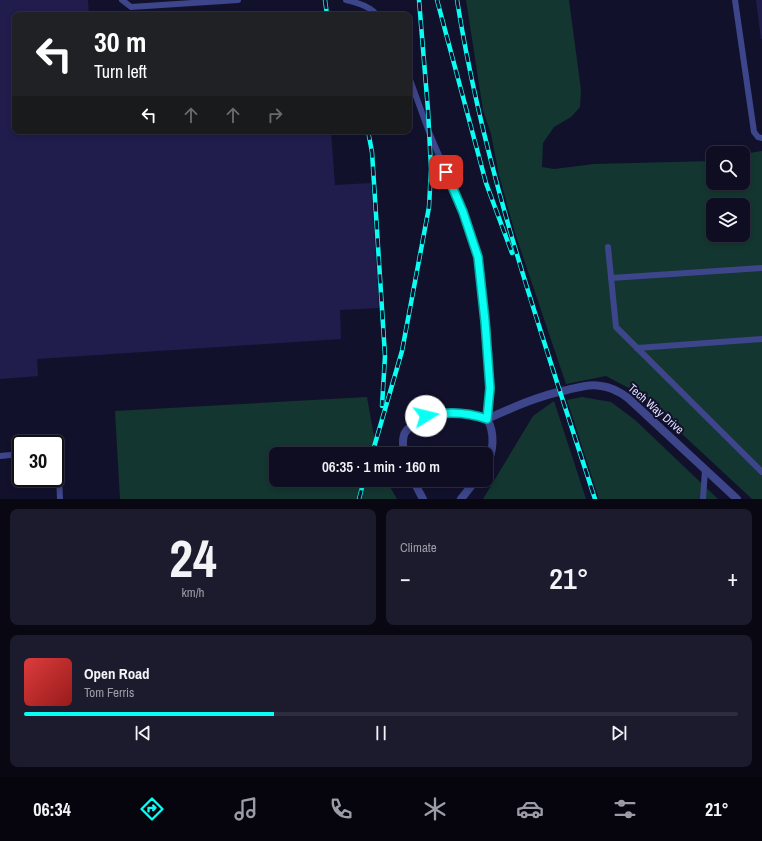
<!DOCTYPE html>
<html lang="en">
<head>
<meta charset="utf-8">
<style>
  body { margin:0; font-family:"Archivo Narrow",sans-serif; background:#1c1b2e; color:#f1f3f6; height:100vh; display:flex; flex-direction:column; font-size:15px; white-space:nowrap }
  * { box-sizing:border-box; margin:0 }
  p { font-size:13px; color:#9b9ca5 }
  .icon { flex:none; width:22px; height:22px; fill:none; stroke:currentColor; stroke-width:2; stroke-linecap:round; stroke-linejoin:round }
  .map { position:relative; height:499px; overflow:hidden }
  .details { display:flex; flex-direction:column; gap:10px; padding:10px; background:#080712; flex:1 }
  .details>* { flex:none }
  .banner { position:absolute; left:12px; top:12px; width:400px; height:122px; border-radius:8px; box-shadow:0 2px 6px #0003,0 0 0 1px #2e2d3f; background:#202124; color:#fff; overflow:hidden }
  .buttons { position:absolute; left:706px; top:146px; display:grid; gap:8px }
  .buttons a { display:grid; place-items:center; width:44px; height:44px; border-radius:8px; background:#0e0d21; box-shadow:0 2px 6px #0003,0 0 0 1px #2e2d3f; font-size:20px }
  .speed { position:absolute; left:12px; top:435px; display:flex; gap:8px; font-size:20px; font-weight:700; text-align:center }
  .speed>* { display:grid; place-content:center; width:52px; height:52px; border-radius:50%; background:#0e0d21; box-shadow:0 2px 6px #0003,0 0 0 1px #2e2d3f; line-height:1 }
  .speed .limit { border:2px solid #111; border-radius:6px; background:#fff; color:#111 }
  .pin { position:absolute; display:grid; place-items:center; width:34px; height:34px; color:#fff; margin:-17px; border-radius:8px; box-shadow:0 2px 6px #0006 }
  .me { position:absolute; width:44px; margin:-22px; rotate:81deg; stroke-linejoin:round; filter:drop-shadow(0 0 3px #0008) }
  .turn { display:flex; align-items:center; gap:14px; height:84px; padding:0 16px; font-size:18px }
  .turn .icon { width:52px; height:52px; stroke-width:2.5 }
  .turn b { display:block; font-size:28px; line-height:34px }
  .lanes { display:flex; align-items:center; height:38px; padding:0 16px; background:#0003; justify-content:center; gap:20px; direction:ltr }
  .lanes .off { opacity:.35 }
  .big { font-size:30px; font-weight:600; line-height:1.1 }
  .details .widget { flex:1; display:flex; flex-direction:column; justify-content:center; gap:6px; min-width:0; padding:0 14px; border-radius:8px; background:#1c1b2e }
  .details .dial { align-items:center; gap:0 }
  .dial b { font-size:52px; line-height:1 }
  .song { display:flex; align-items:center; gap:12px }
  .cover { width:48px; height:48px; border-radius:6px; background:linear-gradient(135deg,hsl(0 70% 55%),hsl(0 70% 35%)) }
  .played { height:4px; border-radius:2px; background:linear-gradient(90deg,#09fff4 35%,#2e2d3f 35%) }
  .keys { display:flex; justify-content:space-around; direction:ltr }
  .heat { display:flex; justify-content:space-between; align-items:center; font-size:22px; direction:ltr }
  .details .tiles { flex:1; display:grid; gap:10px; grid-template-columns:1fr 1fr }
  .widget:last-child { grid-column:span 2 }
  .trip { position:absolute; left:269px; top:447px; width:224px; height:40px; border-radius:8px; background:#0e0d21; box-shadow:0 2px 6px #0003,0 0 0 1px #2e2d3f; font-weight:600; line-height:40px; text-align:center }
  .menu { display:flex; height:64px; justify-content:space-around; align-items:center; background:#06050d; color:#9b9ca5 }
  .menu .icon { width:28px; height:28px }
  .menu .active { color:#09fff4 }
  .menu b { font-size:18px; color:#f1f3f6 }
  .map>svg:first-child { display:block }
  .green { fill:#143630; fill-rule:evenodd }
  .building { fill:#201d4d }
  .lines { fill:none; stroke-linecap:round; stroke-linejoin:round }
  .lane { stroke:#3d458b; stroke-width:6 }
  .street { stroke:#3d458b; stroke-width:8 }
  .rail-casing { stroke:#09fff4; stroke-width:4.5 }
  .rail { stroke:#12112c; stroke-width:3; stroke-dasharray:9; stroke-linecap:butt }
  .route-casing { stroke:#06a69f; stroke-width:10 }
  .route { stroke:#09fff4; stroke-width:7 }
  .labels { text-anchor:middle; stroke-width:4; stroke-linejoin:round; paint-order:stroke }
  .street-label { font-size:12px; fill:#dddeff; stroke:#12112c }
</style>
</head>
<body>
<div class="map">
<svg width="762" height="499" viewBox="0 0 762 499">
  <rect width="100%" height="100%" fill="#12112c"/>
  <g class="green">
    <path d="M466,0H569L581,90L580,107L571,117L554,127L543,143L542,167L554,169L594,164L713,161V183H743V154L762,151V499H752L638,393L606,376L566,384L515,233L499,175L491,134L483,110ZM713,205H743V235H713Z"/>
    <path d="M367,397L373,431L379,454H276V480H386L397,499H120L115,411Z"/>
    <path d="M582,397L611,402L635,420L718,499H599L567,400Z"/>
    <path d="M554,401L586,499H483L533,416Z"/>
  </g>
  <g class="building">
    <path d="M0,0H88L89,15H15V131H331L335,185L371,183L379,308L340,310L341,339L37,359L38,376L0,379Z"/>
    <path d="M756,0H762V39H761Z"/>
  </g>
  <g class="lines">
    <g class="lane">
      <path d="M122,0L131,7L238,0"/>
      <path d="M346,0C355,2 371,7 377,15"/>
      <path d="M735,0L754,132L758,137L762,138"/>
      <path d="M409,77L429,132L463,212L478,257L485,321L490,388L487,419"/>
      <path d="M608,247L616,327L762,472"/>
      <path d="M611,278L762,268"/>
      <path d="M637,348L762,339"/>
      <path d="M55,452L58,451L60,499"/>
      <path d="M0,456L21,454"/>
      <path d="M703,499L705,470"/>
    </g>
    <g class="street">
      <path d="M404,454C403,448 402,441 404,435C405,431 409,428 412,425C431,407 464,411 487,419C514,407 538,396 567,390C579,387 589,384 601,386C611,387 620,392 628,398L737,499"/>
      <path d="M486,465C494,452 495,432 487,419"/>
      <path d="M413,480L423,499"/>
      <path d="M461,499L476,480"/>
    </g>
    <g class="rail-casing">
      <g id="rail">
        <path d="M325,0L327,15"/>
        <path d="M437,0L486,183L512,253"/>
        <path d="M457,0C484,171 542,335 595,499"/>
        <path d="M368,131L372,152L385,356L382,406"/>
        <path d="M372,454L402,351L429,207L431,169L428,110L419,0"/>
        <path d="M359,499L364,480"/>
      </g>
    </g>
    <use href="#rail" class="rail"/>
  </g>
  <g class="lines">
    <g class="route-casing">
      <path id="route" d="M426,416C447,411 467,412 487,419L490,388L485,321L478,257L463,212L446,172"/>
    </g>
    <use href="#route" class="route"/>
  </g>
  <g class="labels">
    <g class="street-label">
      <text transform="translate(656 409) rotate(41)" y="4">Tech Way Drive</text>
    </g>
  </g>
</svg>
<div class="buttons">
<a><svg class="icon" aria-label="search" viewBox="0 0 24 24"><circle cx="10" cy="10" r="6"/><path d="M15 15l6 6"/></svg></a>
<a><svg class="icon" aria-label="layers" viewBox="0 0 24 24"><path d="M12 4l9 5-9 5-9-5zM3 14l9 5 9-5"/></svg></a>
</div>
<div class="speed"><div class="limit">30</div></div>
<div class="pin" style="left:446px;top:172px;background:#d93025"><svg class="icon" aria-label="arrive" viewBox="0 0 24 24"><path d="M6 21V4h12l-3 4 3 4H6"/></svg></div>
<svg class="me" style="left:426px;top:416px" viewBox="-20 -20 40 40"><circle r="19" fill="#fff"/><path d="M0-13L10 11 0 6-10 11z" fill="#09fff4"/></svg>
<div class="trip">06:35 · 1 min · 160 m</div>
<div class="banner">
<div class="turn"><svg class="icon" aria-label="left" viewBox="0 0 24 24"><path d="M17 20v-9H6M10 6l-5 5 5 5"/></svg><div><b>30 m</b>Turn left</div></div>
<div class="lanes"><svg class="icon" aria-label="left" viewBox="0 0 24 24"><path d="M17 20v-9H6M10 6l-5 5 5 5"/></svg><svg class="icon off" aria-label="ahead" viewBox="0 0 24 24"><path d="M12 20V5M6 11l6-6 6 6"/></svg><svg class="icon off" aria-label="ahead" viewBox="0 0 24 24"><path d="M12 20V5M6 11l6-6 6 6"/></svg><svg class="icon off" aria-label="right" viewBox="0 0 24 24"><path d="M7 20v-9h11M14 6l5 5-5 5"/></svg></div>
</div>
</div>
<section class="details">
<div class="tiles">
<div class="widget dial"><b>24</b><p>km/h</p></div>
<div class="widget"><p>Climate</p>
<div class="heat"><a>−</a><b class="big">21°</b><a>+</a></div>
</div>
<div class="widget">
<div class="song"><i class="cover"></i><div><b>Open Road</b><p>Tom Ferris</p></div></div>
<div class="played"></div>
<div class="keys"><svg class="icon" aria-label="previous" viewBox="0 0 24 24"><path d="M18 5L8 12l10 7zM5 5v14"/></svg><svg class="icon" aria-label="pause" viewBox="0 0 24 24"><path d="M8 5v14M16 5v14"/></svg><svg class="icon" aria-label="next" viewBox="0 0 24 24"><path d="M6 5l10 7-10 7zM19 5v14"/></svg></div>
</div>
</div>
</section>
<nav class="menu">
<b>06:34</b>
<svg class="icon active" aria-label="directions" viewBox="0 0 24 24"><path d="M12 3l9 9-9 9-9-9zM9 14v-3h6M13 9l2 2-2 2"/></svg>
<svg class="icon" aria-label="music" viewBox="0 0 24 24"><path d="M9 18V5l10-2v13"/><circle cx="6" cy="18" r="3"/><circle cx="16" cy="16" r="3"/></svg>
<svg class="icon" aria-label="phone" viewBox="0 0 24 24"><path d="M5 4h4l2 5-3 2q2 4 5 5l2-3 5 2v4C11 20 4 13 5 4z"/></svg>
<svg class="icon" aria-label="climate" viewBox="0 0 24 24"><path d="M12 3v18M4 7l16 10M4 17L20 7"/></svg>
<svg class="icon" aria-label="car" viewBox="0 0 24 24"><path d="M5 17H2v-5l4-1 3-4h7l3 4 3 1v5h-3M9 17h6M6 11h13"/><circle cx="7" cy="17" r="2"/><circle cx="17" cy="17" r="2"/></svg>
<svg class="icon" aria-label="filters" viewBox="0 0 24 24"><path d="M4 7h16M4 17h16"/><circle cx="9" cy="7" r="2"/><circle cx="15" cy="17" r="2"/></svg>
<b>21°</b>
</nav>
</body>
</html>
